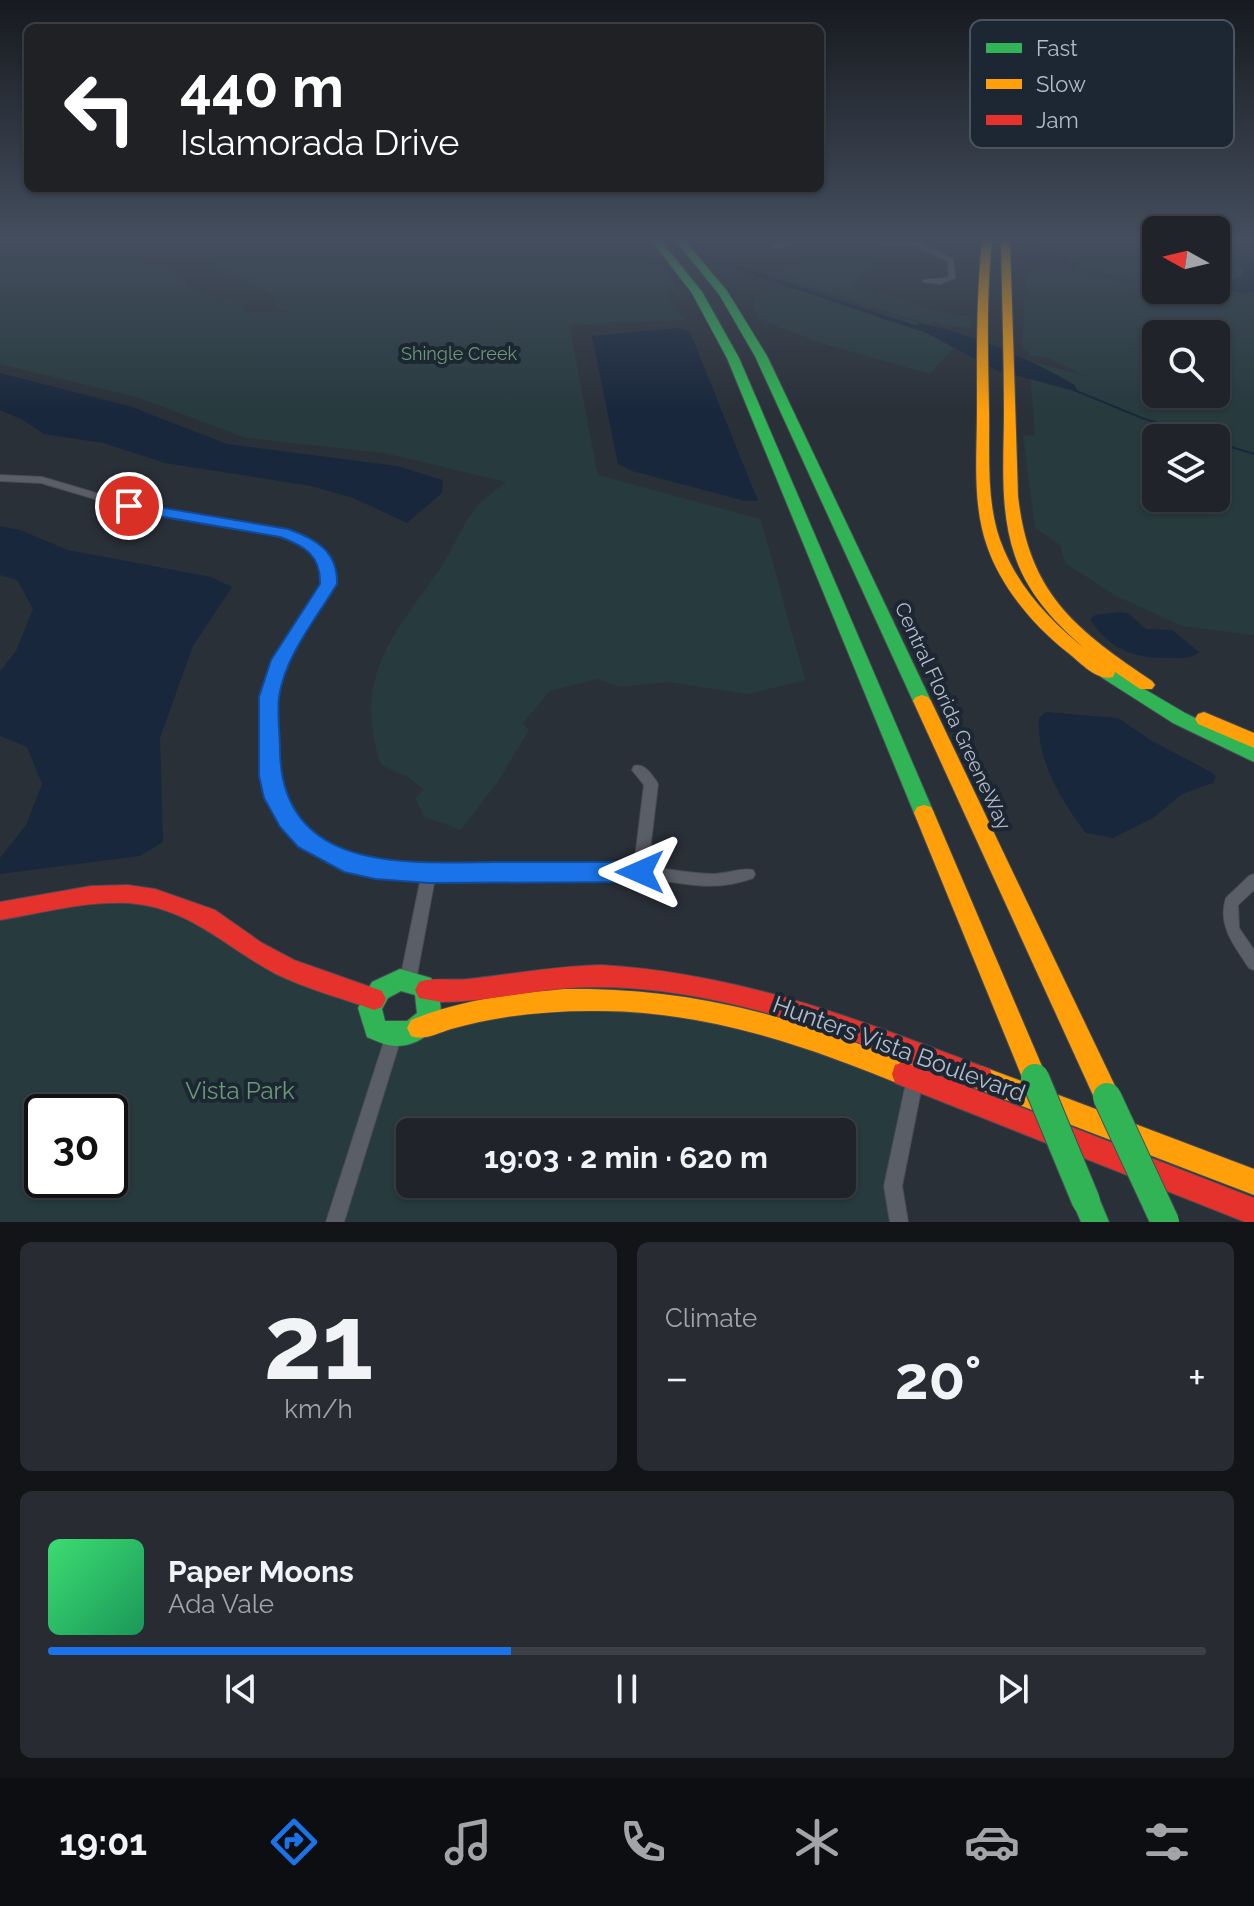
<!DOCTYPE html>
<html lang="en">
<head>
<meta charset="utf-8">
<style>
  body { margin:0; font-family:Raleway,sans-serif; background:#282c32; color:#f1f3f6; height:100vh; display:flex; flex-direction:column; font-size:30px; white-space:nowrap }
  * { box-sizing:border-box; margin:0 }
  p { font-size:26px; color:#a2a4a8 }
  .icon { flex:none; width:44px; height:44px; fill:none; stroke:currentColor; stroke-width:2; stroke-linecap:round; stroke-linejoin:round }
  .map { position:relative; height:1222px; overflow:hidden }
  .details { display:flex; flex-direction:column; gap:20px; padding:20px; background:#121417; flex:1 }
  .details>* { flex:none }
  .top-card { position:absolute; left:24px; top:24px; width:800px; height:168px; border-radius:12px; box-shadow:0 2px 6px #0004,0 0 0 2px #3d4147; background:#202124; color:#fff; overflow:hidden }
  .needle { width:52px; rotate:278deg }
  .buttons { position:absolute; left:1142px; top:216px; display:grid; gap:16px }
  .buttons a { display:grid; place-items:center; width:88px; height:88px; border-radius:12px; background:#20242a; box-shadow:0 2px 6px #0004,0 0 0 2px #3d4147; font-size:40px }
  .speed { position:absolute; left:24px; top:1094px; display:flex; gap:16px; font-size:40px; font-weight:700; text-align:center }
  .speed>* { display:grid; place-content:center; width:104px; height:104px; border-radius:50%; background:#20242a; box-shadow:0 2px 6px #0004,0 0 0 2px #3d4147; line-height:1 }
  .speed .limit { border:4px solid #111; border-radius:12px; background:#fff; color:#111 }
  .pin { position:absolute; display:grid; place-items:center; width:68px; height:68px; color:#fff; margin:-34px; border:4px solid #fff; border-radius:50%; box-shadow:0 2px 8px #0007 }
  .me { position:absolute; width:88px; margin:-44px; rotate:270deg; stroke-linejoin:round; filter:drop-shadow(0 0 6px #0008) }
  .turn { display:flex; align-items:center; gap:28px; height:168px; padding:0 24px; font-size:36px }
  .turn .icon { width:104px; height:104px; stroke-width:2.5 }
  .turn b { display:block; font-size:56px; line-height:68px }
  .big { font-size:60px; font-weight:700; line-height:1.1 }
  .details .tile { flex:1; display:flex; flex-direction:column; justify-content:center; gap:12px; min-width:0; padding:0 28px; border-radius:12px; background:#282c32 }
  .details .dial { align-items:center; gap:0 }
  .dial b { font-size:104px; line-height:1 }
  .song { display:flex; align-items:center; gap:24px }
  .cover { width:96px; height:96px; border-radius:12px; background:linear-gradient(135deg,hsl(140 70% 55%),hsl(150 70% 35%)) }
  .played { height:8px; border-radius:4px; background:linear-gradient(90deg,#1a73e8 40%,#3d4147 40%) }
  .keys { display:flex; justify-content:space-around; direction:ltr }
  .heat { display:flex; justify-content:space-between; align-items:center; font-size:44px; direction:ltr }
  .details .tiles { flex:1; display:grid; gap:20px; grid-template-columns:1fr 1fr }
  .tile:last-child { grid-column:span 2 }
  .trip { position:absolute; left:396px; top:1118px; width:460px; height:80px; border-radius:12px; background:#20242a; box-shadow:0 2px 6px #0004,0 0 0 2px #3d4147; font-weight:700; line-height:80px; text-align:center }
  .menu { display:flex; height:128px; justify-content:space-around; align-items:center; background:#0d0e11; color:#a2a4a8 }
  .menu .icon { width:56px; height:56px }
  .menu .current { color:#1a73e8 }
  .menu b { font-size:36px; color:#f1f3f6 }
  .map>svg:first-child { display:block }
  .green { fill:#273a3e; fill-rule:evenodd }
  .water { fill:#19273c }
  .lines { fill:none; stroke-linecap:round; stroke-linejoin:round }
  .stream { stroke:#19273c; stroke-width:2 }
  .canal { fill:#19273c; fill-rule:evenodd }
  .street-casing { stroke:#484c55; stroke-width:2 }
  .fast-casing { stroke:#484c55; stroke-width:2 }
  .slow-casing { stroke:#484c55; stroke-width:2 }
  .jam-casing { stroke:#484c55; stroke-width:2 }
  .street { fill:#5a5e66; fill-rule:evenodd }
  .fast { fill:#30b455; fill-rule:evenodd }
  .slow { fill:#ff9f0a; fill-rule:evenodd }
  .jam { fill:#e5322d; fill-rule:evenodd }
  .fast-bridge-casing { stroke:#474c53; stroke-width:30; stroke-linecap:butt }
  .fast-bridge { stroke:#30b455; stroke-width:28 }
  .route { fill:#1a73e8; stroke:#114b97; stroke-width:2 }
  .labels { text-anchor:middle; stroke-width:8; stroke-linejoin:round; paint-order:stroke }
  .far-park-label { font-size:18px; fill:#6b9a76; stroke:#1d2633 }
  .street-label { font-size:20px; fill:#b4bcc9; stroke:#1d2633 }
  .near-street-label { font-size:24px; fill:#b4bcc9; stroke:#1d2633 }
  .near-park-label { font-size:24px; fill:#6b9a76; stroke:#1d2633 }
  .key { fill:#1d2633; stroke:#4a5360; stroke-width:2 }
  .key-label { font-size:22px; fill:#b4bcc9 }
</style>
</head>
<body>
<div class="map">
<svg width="1254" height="1222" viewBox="0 0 1254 1222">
  <rect width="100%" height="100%" fill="#2a3038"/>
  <g class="green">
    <path d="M0,241H28L25,248L159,264C173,270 179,279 192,287C207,296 226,300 243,302L246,313H293L277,308L272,295L229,274L195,252L113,241H627L666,274L681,295L665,290L683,320L569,325L598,475L760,519C777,573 789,627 806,680L747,694L668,682L618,687L598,679L550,691L523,723L529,730L499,780L461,830L425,817L415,798L424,790L408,777L381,765C352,679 392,636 440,569C454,548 464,519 482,501C489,494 499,488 506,482L384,453L246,438L136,397L0,364Z"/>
    <path d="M1045,241H1156V290H1216V241H1228L1254,253V635L1182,626L1116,596L1065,563L1060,545L1035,528L1023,435L1035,436L1029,361L1083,375L1047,357L1027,356L1029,353L1021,346C1026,323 1023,300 1026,276C1062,263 1102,283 1139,281L1082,267ZM1156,334H1216V394H1156ZM1156,438H1216V498H1156Z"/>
    <path d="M842,251L881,260L852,284C862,294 875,292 888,296C915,306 940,313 969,317L972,326C957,332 943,319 927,324L763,273L795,281L779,272L820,255Z"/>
    <path d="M797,288L828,300L918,323L916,327L953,348L930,374L821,343L758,319L752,299L761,293Z"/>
    <path d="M146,896L374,999L375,1029L450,1017L653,1001L914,1077L899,1222H0V911ZM42,1112H110V1180H42ZM410,1132H842V1184H410Z"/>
  </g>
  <g class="water">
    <path d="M1028,241L1045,242L1078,268L1025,264L1022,260V243Z"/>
    <path d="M1216,252L1240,256L1254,263V292L1243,294L1218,286L1243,276L1242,266L1216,260Z"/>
    <path d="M918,323C976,335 1023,356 1075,385L1078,392L996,370L916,327Z"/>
    <path d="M678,328L690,332L758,501H745L632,471L618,464L592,336Z"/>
    <path d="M0,373L129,406L227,444L397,466L443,480L442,493L407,523L353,498L311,486L165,463L103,443L44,434L23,420L0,410Z"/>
    <path d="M0,526L20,530L68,550L211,577L232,587L193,646L160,738L163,842L140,856L0,874V858L26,825L42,784L27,747L0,736V671L16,651L33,609L17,580L0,575Z"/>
    <path d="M1119,612L1128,613L1146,629L1172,630L1199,652C1190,660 1179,658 1168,658C1134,659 1109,649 1090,619L1095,615Z"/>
    <path d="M1046,712L1118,718L1152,741L1213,773L1216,777L1213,783L1182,794L1153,818L1113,838L1086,833C1061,801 1036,759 1039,718Z"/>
  </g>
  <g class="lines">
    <g class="stream">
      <path d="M1074,390L1142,418L1204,438"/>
      <path d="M1216,442L1254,454"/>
    </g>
    <path class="canal" d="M653,241H661L933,331L926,333Z"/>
    <g class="street-casing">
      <g id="street">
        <path d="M790,241H799L775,249L772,247Z"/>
        <path d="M859,241H923L922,244L953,259L955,278L940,284L923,282V280C932,278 939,280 949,277L948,261L914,245L903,246L862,243Z"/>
        <path d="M0,475L42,477L130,503L283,530L321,546L334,570L333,584L296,643L284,666L278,687L275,714V751L281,790L293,816L312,837L338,851L363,859L396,864L430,866H634L644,785L632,770L634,766C645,763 653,776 658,784L648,867C670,869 692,874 714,874C727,874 742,867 753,870L755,874L753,878C707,895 678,879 632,878C566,876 501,878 435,878L416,980L414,985L408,987L402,985L400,980L421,877L363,871L328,860L303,845L282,823L267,790L263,751V714L266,687L279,653L323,584L324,570L313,550L280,536L129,509L41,483L0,481Z"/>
        <path d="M1254,874V890L1238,905L1239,928L1254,950V970L1249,968C1235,946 1217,926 1226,898L1249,876Z"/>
        <path d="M393,1030L399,1032L401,1038L344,1222H326L385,1038L387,1032Z"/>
        <path d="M920,1047L926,1049L928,1055L902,1186L908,1222H890L884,1186L912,1055L914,1049Z"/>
      </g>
    </g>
    <g class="fast-casing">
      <g id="fast">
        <path d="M652,241H661L702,292L739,358L934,813L931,819L924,821L917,819L914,813L727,358L692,293Z"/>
        <path d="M676,241H685L727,291L767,356L931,701L928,705H916L913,701L755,356L719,294Z"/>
        <path d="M1107,667L1185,713L1254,747V762L1173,723L1101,677L1098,673L1101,669Z"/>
        <path d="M400,969L431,978C435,986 439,994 440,1002C445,1027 420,1046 397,1046C386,1046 376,1041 367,1037L358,1008L372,982ZM401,991L415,995L417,1013L407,1021H385L382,1009L388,998Z"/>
        <path d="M1086,1187L1096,1191L1109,1222H1081L1072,1201L1076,1191Z"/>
      </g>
    </g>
    <g class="slow-casing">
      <g id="slow">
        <path d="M982,241H992C986,298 988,354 989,411C990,457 985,507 1004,550C1022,592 1053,624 1088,651C1058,626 1028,595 1015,556C999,510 1004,459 1004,411C1004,355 1002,298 1001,241H1010L1018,496C1029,594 1075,629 1152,681L1155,685L1152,689H1140L1115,672L1113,677C1097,682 1079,661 1067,652C1033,625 1001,587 987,546C972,503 977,456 977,412C977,355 976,298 982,241Z"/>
        <path d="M922,695L928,697L931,701L1116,1088L1120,1097L1116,1106L1107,1110L1098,1106L913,701L916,697Z"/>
        <path d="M1204,712L1254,733V748L1198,724L1195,719L1198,714Z"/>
        <path d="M924,805L931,807L934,813L1047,1078L1040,1088L1254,1169V1195L972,1087L969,1078L972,1069L981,1066L1024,1082L914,813L917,807Z"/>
        <path d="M564,989C694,987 795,1017 913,1065L916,1074L913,1083L904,1086C807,1046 709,1012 603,1011C552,1010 500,1015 451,1029C438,1033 424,1041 411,1036L407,1028L411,1020C460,1000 512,994 564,989Z"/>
      </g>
    </g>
    <g class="jam-casing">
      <g id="jam">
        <path d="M128,885L155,889L215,910L262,943L294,960L382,991L386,999L382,1007L374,1010C342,998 306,989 276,974C225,947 189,907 128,903C85,901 42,913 0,920V902L91,886Z"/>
        <path d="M602,965C741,974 852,1017 981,1066L990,1069L993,1078L990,1087L981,1090C858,1042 733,988 599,987C545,986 494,1002 441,1002L419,998L415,990L419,982C434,977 453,981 469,979C515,974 555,966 602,965Z"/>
        <path d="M904,1062L1254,1198V1222H1245L895,1083L892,1074L895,1065Z"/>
      </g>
    </g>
    <use href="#street" class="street"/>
    <use href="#fast" class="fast"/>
    <use href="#slow" class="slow"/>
    <use href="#jam" class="jam"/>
    <g class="fast-bridge-casing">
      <g id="fast-bridge">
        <path d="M1035,1078L1086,1201"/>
        <path d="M1107,1097L1165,1222"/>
      </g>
    </g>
    <use href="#fast-bridge" class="fast-bridge"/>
  </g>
  <linearGradient id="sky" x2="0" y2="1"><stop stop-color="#171a1f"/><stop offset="0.58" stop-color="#444e5e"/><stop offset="1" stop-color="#444e5e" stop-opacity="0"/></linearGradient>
  <rect width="1254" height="412" fill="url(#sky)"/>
  <path class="route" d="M129,502L288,529C317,539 338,552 337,584C316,619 285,656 279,697C277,714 280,734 280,751C282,873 406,863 494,862C543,862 591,862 640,862L648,865L652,872L648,879L640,882L429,883L375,879L344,872L298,847L280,827L264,798L259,776V697L271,660L320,584C321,556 305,546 280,537L123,510L121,506Z"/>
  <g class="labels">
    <g class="far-park-label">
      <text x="459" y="360">Shingle Creek</text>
    </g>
    <g class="street-label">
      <text transform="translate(953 716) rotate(65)" y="7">Central Florida GreeneWay</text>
    </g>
    <g class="near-street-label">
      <text transform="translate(899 1049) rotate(20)" y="8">Hunters Vista Boulevard</text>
    </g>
    <g class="near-park-label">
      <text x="240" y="1099">Vista Park</text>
    </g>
  </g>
  <rect x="970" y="20" width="264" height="128" rx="12" class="key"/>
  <rect x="986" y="43" width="36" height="10" fill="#30b455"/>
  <rect x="986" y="79" width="36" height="10" fill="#ff9f0a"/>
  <rect x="986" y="115" width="36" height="10" fill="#e5322d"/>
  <g class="key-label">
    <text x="1036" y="56">Fast</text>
    <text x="1036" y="92">Slow</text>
    <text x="1036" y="128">Jam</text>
  </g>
</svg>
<div class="buttons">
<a><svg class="needle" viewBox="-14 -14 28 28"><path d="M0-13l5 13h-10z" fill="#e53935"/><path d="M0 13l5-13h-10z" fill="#a2a4a8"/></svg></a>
<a><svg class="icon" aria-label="search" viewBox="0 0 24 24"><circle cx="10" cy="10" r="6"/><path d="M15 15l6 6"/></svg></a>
<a><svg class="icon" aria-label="layers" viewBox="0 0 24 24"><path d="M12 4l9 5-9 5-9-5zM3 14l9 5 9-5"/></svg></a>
</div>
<div class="speed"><div class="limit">30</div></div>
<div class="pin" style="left:129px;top:506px;background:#d93025"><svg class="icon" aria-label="arrive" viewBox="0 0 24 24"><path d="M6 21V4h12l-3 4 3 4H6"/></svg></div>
<svg class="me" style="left:640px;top:872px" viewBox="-20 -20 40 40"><path d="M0-17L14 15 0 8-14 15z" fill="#1a73e8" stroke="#fff" stroke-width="4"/></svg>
<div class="trip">19:03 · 2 min · 620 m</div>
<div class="top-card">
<div class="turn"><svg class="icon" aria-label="left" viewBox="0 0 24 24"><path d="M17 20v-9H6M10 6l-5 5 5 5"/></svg><div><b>440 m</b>Islamorada Drive</div></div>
</div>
</div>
<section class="details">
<div class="tiles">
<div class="tile dial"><b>21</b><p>km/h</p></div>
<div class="tile"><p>Climate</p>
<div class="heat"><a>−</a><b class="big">20°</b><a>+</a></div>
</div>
<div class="tile">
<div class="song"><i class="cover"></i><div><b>Paper Moons</b><p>Ada Vale</p></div></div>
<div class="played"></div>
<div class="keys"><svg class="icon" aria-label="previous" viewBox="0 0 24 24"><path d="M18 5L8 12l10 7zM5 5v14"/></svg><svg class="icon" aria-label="pause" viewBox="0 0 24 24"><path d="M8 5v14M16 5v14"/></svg><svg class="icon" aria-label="next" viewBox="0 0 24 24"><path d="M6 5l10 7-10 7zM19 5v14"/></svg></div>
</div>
</div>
</section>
<nav class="menu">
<b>19:01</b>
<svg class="icon current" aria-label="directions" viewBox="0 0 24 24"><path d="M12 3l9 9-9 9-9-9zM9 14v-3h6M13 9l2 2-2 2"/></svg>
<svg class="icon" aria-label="music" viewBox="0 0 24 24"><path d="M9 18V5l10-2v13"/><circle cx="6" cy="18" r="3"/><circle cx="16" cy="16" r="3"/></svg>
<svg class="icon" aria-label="phone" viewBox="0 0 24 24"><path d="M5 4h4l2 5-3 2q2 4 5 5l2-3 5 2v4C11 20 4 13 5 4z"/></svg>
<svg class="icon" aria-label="climate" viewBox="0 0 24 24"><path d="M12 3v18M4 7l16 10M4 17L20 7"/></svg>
<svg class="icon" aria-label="car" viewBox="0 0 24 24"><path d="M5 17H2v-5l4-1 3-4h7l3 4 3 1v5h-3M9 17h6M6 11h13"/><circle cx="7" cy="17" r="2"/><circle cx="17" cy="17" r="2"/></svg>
<svg class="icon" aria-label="filters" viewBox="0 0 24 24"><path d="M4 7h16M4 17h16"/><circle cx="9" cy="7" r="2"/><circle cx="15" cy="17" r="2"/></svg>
</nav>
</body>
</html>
